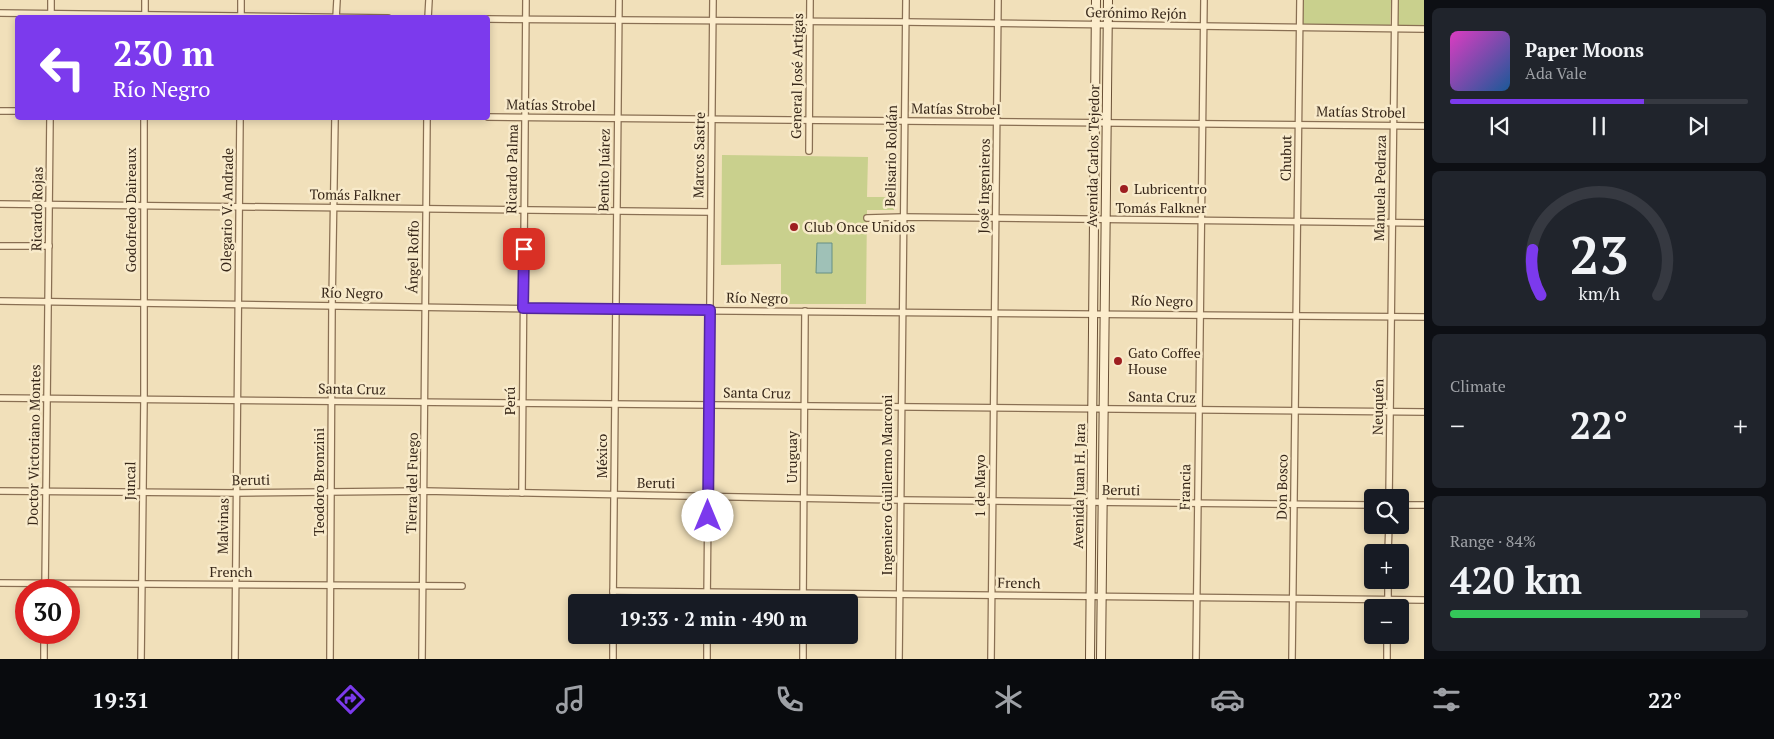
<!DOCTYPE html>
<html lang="en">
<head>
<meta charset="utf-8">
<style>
  body { margin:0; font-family:"PT Serif",serif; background:#20242c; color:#f1f3f6; height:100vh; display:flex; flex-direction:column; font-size:19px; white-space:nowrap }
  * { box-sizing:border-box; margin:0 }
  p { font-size:16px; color:#9ea1a6 }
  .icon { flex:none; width:28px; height:28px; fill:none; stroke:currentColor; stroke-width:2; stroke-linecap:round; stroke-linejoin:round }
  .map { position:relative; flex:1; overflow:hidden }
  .panel { display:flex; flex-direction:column; gap:8px; padding:8px; background:#0d0f14; width:350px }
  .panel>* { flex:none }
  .banner { position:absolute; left:15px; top:15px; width:475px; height:105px; border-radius:5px; box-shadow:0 2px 8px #0003; background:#7c3aed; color:#fff; overflow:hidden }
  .buttons { position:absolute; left:1364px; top:489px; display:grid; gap:10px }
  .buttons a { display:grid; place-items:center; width:45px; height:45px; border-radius:5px; background:#171b24; box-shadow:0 2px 8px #0003; font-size:25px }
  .speed { position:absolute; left:15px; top:579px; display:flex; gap:10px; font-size:25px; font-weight:700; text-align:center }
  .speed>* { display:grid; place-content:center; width:65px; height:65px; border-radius:50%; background:#171b24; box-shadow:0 2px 8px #0003; line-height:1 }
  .speed .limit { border:8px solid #d22; background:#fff; color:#111 }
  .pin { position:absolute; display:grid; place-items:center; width:42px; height:42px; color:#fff; margin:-21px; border-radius:10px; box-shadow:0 2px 8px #0006 }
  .me { position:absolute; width:55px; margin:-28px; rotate:0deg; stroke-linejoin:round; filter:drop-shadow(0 0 4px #0008) }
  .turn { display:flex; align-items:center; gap:18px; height:105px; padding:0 15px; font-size:22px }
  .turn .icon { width:65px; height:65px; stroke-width:2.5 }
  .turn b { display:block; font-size:35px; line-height:42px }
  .big { font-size:38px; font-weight:800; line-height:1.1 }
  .panel .tile { flex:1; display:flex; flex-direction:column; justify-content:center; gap:8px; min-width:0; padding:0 18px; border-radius:8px; background:#20242c }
  .panel .dial { align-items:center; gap:0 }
  .dial svg { height:130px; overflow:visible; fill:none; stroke:#363941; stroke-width:7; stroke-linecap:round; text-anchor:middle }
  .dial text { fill:#f1f3f6; stroke:none }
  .song { display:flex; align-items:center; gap:15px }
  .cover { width:60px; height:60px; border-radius:8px; background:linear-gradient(135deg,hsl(310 70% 55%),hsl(210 70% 35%)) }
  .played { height:5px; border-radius:2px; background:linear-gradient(90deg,#7c3aed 65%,#363941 65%) }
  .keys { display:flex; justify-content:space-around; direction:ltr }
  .heat { display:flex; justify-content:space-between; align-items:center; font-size:28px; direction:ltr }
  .charge { height:8px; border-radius:4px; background:linear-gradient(90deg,#34c759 84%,#363941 0) }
  .trip { position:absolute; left:568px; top:594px; width:290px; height:50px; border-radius:5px; background:#171b24; box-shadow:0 2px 8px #0003; font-weight:800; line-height:50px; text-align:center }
  .dock { display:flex; height:80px; justify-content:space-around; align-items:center; background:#090b0e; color:#9ea1a6 }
  .dock .icon { width:35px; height:35px }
  .dock .active { color:#7c3aed }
  .dock b { font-size:22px; color:#f1f3f6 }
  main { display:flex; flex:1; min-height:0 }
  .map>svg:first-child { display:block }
  .green { fill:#c9d08d }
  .water { fill:#9fc1b7; stroke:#668f84 }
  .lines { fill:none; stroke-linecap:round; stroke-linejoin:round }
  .minor-casing { stroke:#896f53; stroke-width:8 }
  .secondary-casing { stroke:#6a5036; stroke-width:10 }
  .minor { stroke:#fcedcd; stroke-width:5.5 }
  .secondary { stroke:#fcedcd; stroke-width:8 }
  .route-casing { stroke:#51269a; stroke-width:12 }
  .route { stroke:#7c3aed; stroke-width:9 }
  .poi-dot { fill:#9d1e20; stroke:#f8eaca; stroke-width:2 }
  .labels { text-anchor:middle; stroke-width:5; stroke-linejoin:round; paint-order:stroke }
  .street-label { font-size:14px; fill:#372719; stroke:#f8eaca }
  .poi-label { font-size:14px; fill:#372719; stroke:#f8eaca; text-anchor:start }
</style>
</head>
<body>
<main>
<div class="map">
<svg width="1424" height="659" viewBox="0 0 1424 659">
  <rect width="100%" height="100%" fill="#f1e0ba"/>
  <g class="green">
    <path d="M1303,0H1391L1390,25H1303Z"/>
    <rect x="1397" y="0" width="27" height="26"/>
    <path d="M722,155L868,157L867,197H894V210H867L866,304H781V264L721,265Z"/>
  </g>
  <path class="water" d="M817,243H832V273H816Z"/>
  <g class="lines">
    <g class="minor-casing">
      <g id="minor">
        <path d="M0,13L388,18"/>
        <path d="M51,15V0"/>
        <path d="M145,18V0"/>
        <path d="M241,18V0"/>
        <path d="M336,18L337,0"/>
        <path d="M428,18L429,0"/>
        <path d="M488,19L905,22L1424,29"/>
        <path d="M0,111H18"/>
        <path d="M488,117L1424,126"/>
        <path d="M809,151L810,0"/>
        <path d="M0,204L710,212"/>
        <path d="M867,218L903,217L1424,223"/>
        <path d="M0,246H49"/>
        <path d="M0,301L615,310L1424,317"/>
        <path d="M0,398L1424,412"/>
        <path d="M0,491L236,493L424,491L900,500L1372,505"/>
        <path d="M522,493L526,0"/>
        <path d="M1389,498L1395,0"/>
        <path d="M1400,505H1424"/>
        <path d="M1388,552L1389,525"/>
        <path d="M0,583L462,586"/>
        <path d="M45,590L50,118"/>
        <path d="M613,591L1424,600"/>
        <path d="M613,602L619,0"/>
        <path d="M707,602L713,0"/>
        <path d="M803,602L805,311"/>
        <path d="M1388,608V580"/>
        <path d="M44,659V632"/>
        <path d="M141,659L144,400V118"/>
        <path d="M235,659L240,118"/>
        <path d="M330,659L332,305L335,118"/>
        <path d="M422,659L427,118"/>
        <path d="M613,659V635"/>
        <path d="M707,659V635"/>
        <path d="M803,659V635"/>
        <path d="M899,659L906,0"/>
        <path d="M991,659L998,0"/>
        <path d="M1196,659L1204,0"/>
        <path d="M1292,659L1300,0"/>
        <path d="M1387,659V635"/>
      </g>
    </g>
    <g class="secondary-casing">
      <g id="secondary">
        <path d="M1090,659L1096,0"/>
        <path d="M1101,659L1108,0"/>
      </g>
    </g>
    <use href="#minor" class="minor"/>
    <use href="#secondary" class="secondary"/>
  </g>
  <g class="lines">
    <g class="route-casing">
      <path id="route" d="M524,249L523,308L710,310L708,516"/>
    </g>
    <use href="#route" class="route"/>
  </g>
  <g class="poi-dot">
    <circle cx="1124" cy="189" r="5"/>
    <circle cx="794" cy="227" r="5"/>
    <circle cx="1118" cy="361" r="5"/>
  </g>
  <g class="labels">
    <g class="street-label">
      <text transform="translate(1136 13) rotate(1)" y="5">Gerónimo Rejón</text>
      <text transform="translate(797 76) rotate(-89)" y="5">General José Artigas</text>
      <text transform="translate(551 105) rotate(1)" y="5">Matías Strobel</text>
      <text transform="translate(956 109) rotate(1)" y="5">Matías Strobel</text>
      <text transform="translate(1361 112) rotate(1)" y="5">Matías Strobel</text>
      <text transform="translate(699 155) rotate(-89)" y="5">Marcos Sastre</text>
      <text transform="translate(891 156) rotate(-89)" y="5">Belisario Roldán</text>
      <text transform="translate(1093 156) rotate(-89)" y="5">Avenida Carlos Tejedor</text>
      <text transform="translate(1286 158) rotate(-89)" y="5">Chubut</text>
      <text transform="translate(512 169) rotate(-89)" y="5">Ricardo Palma</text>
      <text transform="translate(604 170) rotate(-89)" y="5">Benito Juárez</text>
      <text transform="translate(984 186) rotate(-89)" y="5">José Ingenieros</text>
      <text transform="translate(1380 188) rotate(-89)" y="5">Manuela Pedraza</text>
      <text transform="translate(355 195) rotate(1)" y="5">Tomás Falkner</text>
      <text x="1161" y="213">Tomás Falkner</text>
      <text transform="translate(37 209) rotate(-89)" y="5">Ricardo Rojas</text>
      <text transform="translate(131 210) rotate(-90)" y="5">Godofredo Daireaux</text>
      <text transform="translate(227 210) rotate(-89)" y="5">Olegario V. Andrade</text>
      <text transform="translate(413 257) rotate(-89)" y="5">Ángel Roffo</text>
      <text transform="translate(352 293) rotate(1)" y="5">Río Negro</text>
      <text transform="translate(757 298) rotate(1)" y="5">Río Negro</text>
      <text transform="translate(1162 301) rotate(1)" y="5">Río Negro</text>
      <text transform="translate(352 389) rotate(1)" y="5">Santa Cruz</text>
      <text transform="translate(757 393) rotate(1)" y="5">Santa Cruz</text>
      <text transform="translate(1162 397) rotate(1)" y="5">Santa Cruz</text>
      <text transform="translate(510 401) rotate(-90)" y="5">Perú</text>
      <text transform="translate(1378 407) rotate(-89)" y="5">Neuquén</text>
      <text transform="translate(34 445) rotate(-89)" y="5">Doctor Victoriano Montes</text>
      <text transform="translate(602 456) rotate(-90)" y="5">México</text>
      <text transform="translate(792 457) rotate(-90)" y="5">Uruguay</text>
      <text transform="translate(251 480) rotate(-1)" y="5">Beruti</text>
      <text transform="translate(130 481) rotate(-89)" y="5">Juncal</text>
      <text transform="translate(319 482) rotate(-90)" y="5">Teodoro Bronzini</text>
      <text transform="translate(412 483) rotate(-89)" y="5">Tierra del Fuego</text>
      <text transform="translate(656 483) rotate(1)" y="5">Beruti</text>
      <text transform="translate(887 485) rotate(-90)" y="5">Ingeniero Guillermo Marconi</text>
      <text transform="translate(980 486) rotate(-90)" y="5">1 de Mayo</text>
      <text transform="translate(1079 486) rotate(-89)" y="5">Avenida Juan H. Jara</text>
      <text transform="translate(1185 487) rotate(-89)" y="5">Francia</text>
      <text transform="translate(1282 487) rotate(-89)" y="5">Don Bosco</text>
      <text transform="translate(1121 490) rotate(1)" y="5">Beruti</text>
      <text transform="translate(223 526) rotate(-89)" y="5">Malvinas</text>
      <text x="231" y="577">French</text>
      <text transform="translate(1019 583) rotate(1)" y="5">French</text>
    </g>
    <g class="poi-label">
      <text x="1134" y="194">Lubricentro</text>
      <text x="804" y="232">Club Once Unidos</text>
      <text x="1128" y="358">Gato Coffee<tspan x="1128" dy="16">House</tspan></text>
    </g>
  </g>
</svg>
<div class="buttons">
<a><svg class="icon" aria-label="search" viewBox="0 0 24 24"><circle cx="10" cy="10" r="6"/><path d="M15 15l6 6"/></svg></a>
<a>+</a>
<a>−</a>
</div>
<div class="speed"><div class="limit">30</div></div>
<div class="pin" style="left:524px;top:249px;background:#d93025"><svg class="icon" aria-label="arrive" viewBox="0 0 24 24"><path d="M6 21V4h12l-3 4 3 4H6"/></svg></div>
<svg class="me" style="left:708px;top:516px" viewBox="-20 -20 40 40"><circle r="19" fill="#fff"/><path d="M0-13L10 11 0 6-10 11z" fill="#7c3aed"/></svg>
<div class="trip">19:33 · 2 min · 490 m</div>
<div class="banner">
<div class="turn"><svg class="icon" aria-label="left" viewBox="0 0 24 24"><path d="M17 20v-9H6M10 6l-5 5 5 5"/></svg><div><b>230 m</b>Río Negro</div></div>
</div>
</div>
<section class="panel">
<div class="tile">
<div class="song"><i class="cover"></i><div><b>Paper Moons</b><p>Ada Vale</p></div></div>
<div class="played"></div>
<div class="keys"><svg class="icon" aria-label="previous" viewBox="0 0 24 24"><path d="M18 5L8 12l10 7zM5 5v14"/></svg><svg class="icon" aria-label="pause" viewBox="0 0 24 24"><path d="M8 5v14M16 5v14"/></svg><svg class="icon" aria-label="next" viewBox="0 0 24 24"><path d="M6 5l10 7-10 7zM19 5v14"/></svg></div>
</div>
<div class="tile dial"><svg viewBox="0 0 100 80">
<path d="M14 69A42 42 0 1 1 86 69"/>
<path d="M14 69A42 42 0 0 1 9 41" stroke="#7c3aed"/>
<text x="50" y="56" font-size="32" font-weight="700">23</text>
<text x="50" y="72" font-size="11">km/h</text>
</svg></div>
<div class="tile"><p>Climate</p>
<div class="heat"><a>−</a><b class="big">22°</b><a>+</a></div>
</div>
<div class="tile"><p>Range · 84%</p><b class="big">420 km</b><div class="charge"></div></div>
</section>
</main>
<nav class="dock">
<b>19:31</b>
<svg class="icon active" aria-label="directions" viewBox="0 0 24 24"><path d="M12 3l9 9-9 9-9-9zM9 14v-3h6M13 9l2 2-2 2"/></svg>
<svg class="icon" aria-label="music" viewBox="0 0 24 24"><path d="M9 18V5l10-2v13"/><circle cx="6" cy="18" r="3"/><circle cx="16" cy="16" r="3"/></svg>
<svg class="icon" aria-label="phone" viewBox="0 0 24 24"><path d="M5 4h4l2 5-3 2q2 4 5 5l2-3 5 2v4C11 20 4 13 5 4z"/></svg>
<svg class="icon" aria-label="climate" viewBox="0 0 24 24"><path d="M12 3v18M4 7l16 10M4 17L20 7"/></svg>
<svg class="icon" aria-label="car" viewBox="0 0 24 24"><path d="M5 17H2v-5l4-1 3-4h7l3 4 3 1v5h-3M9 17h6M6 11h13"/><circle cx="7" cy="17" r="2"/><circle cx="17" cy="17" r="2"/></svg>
<svg class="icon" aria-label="filters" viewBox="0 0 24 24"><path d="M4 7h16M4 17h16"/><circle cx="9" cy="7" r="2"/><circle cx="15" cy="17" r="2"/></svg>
<b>22°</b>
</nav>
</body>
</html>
